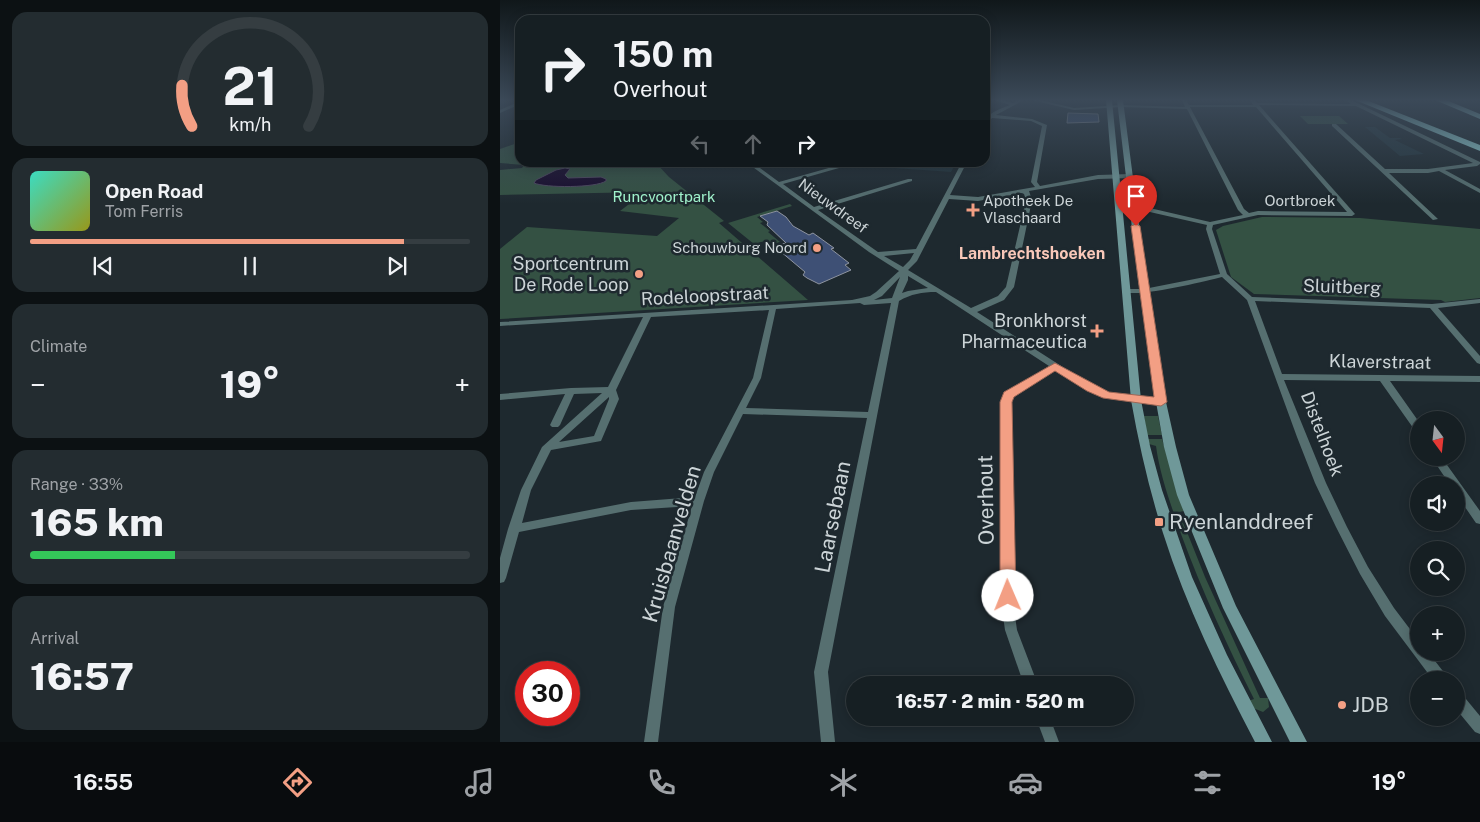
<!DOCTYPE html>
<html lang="en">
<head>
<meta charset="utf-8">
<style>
  body { margin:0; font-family:"Public Sans",sans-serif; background:#232c30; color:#f1f3f6; height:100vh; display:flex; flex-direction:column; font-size:19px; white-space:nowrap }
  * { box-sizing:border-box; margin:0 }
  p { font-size:16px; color:#9ea2a6 }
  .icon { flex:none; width:28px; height:28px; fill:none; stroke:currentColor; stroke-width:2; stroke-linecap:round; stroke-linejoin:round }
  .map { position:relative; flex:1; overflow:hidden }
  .drawer { display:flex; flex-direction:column; gap:12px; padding:12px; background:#0c1113; width:500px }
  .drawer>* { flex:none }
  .banner { position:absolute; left:15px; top:15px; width:475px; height:152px; border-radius:15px; box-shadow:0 2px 12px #0003,0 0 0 1px #353d41; background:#161f23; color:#f1f3f6; overflow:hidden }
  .needle { width:32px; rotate:165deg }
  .tools { position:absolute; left:910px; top:411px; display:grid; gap:10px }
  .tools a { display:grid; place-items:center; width:55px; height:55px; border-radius:50%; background:#161f23; box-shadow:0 2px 12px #0003,0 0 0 1px #353d41; font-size:25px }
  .speed { position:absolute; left:15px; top:661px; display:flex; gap:10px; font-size:25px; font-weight:700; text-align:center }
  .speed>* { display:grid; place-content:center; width:65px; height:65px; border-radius:50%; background:#161f23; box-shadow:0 2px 12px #0003,0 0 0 1px #353d41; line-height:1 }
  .speed .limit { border:8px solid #d22; background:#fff; color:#111 }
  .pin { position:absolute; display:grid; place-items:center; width:42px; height:42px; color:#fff; margin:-51px -21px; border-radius:50% 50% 50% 0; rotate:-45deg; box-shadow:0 0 5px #0007 }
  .pin .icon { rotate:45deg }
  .me { position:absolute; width:55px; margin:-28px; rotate:359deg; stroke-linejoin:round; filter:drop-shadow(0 0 4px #0008) }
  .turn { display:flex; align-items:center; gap:18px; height:105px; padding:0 15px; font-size:22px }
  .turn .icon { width:65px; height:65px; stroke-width:2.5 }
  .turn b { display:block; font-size:35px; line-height:42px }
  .lanes { display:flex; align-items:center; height:48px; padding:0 15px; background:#0003; justify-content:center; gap:25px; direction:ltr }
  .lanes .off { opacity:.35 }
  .big { font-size:38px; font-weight:800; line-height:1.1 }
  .drawer .widget { flex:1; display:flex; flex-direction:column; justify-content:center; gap:8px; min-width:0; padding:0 18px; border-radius:15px; background:#232c30 }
  .drawer .dial { align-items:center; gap:0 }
  .dial svg { height:130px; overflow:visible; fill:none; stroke:#353d41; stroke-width:7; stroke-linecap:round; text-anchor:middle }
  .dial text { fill:#f1f3f6; stroke:none }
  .song { display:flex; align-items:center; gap:15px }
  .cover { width:60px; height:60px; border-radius:8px; background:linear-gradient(135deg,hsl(170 70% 55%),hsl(60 70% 35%)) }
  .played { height:5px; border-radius:2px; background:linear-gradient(90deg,#f39f84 85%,#353d41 85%) }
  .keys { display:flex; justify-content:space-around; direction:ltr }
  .heat { display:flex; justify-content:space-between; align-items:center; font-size:28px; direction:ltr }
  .charge { height:8px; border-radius:4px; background:linear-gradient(90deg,#34c759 33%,#353d41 0) }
  .trip { position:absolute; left:346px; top:676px; width:288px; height:50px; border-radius:25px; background:#161f23; box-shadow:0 2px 12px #0003,0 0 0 1px #353d41; font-weight:800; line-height:50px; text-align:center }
  .tab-bar { display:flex; height:80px; justify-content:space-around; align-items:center; background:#090c0e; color:#9ea2a6 }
  .tab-bar .icon { width:35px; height:35px }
  .tab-bar .active { color:#f39f84 }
  .tab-bar b { font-size:22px; color:#f1f3f6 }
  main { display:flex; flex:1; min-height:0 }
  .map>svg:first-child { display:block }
  .built { fill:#24363e }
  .green { fill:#345143 }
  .water { fill:#170a2c; stroke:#4d475f }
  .building { fill:#3e5075; stroke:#8e94a0 }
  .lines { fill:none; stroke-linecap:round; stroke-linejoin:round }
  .street { fill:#566f70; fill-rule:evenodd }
  .secondary { fill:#6f9899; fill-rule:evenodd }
  .highway { fill:#93d4d5; fill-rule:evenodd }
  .route { fill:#f39f84; stroke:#9e6756 }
  .poi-dot { fill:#f39f84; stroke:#1e292f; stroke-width:2 }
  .labels { text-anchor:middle; stroke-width:5; stroke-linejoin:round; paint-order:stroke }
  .far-park-label { font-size:15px; fill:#9ff1cb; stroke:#1e292f }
  .far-poi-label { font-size:15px; fill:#ccd4d7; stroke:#1e292f; text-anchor:start }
  .far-street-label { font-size:15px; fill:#ccd4d7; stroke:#1e292f }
  .far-quarter-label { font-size:16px; font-weight:bold; fill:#f9c8b9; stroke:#1e292f }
  .poi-label { font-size:18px; fill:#ccd4d7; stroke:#1e292f; text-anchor:end }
  .street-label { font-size:18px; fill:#ccd4d7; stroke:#1e292f }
  .near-street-label { font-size:21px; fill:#ccd4d7; stroke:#1e292f }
  .near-poi-label { font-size:21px; fill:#ccd4d7; stroke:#1e292f; text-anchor:start }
</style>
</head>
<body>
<main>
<section class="drawer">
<div class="widget dial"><svg viewBox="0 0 100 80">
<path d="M14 69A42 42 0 1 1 86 69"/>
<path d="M14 69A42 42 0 0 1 8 44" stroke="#f39f84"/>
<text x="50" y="56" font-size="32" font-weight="700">21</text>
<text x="50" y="72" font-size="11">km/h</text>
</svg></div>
<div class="widget">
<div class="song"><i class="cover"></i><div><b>Open Road</b><p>Tom Ferris</p></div></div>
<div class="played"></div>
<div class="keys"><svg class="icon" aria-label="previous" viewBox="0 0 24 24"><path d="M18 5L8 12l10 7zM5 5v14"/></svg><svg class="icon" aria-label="pause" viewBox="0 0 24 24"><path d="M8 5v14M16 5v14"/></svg><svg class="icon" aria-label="next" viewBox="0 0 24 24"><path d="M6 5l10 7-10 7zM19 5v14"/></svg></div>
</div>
<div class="widget"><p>Climate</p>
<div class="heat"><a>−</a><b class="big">19°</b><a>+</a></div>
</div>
<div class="widget"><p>Range · 33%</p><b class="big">165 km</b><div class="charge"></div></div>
<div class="widget"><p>Arrival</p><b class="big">16:57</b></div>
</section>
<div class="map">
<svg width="980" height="742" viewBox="0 0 980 742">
  <rect width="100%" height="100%" fill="#1e292f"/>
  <g class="built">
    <path d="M865,127H875L890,138H900L902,139L895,140L924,154L900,156Z"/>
    <path d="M383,163H456L451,172L394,168Z"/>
  </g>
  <g class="green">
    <path d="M800,116H839L848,124H808Z"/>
    <path d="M20,142V162L156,163L169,177L224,221L219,223L308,300L0,319V249L27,227L157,236L179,218L120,211L145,192L0,195V170L22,168L24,165L0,163V149Z"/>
    <path d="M290,204L292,206L257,217L263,222L260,223L270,231L268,232L280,242L271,245L265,241L254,244L228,223Z"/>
    <path d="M762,217L860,218L980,229V298L945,302L941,300L754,294L731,277L716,230L723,226Z"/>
    <path d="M644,416H658L662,435H647Z"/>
    <path d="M647,439H662L684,511L679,512L705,577L760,698H768L769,707L763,712L753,708L748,701L754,699C727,645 702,591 681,534C671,505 660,476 656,446L649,444Z"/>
  </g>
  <path class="water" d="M65,168L70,169L65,175L68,178L101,177L106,179V181C96,188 45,188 34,183L36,180L56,170Z"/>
  <g class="building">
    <path d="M568,113L598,114L599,122L567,123Z"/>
    <path d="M277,211L286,217L293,226L309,235L313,233L334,248L331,249L349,263L345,265L351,270L319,284L307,278L303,275L305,272L274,246L286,243L267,225L268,222L260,216Z"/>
  </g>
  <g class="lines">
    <g class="street">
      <path d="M495,100H503L513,103L518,100H524L496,115L532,119L547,125L537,182L540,186L598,175L631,174L634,176L631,178L598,179L529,191L532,200L514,287L504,300L477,312L594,387L608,392L661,399L666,402L661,405L604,397L588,391L555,370L513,397L511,402L515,616L517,630L538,685H524L505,630L503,616L501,402L506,393L549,366L436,292C422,292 411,294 399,301L328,672L335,742H321L314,672L367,418L243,414L214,472L204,501L175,607L158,742H144L163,607L192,506L131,510L19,532L6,578L4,582L0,583V558L8,529L21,490L42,447L102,393L74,394L60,425L58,427H52L50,425L65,394L0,400V394L71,388L108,387L143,317L0,326V322L352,300L370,296L376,292L399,271L369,252L246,162H252L279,182L350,162H360L283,184L314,207L408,179H412V181L318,210L378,252L416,249L462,162H467L450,195L478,197L535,187L531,182L542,126L531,121L492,118L485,125C485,113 500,109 510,105ZM522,193L524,194L526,200L506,287L498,296L471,308L408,270L417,261L449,199L478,201ZM414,253L410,260L403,267L384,256ZM408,276L428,288L408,291L402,293L408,280ZM400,277L392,298L374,300L382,296ZM360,303L364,305L391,303L368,412L246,408L261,378L276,309ZM269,310L253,378L204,472L195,497L131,502L22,523L31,490L51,450L101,441L119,399L116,390L151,317ZM109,397V399L94,436L59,442Z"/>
      <path d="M531,100H540L574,108L621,105L685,107L682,100H686L689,105H753L750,100H755L757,103L851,104L845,100H851L980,162V164L977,166L945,170L980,189V193L939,171L928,173H889L938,219L933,220L832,126V124H836L885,169H928L973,163L856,106L759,105L855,214L852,216L758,215L713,225L712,229L727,274L752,297L932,304L980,299V303L938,308L980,356V364L977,363L930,308L755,301L782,374L980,376V382L890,381L919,422V433L916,432L880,381L784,380L826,483L847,527L868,567L894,608L919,641V652H928L946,675L948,680H933L885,616L860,574L836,527L815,483L797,437L747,300L722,277C705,281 635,299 622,291L626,289H644L720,274L706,229L707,225L641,210L618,208L615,206L616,205L641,206L710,222L743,215L738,210L687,109L621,107L574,110ZM690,107H756L847,212L758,211L749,213L744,209Z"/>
      <path d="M20,101V104L0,113V110Z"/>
      <path d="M932,458H942L980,511V524L976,523L956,494V485H950Z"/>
      <path d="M956,691L961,693L980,716V734L975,732L956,709Z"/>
      <path d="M536,718H550L559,742H545Z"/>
    </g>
    <g class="secondary">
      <path d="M606,100H612L641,400L650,446L662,490L692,577L727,655L772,742H755C720,675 686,606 663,533C649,489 639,445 631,400Z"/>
      <path d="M617,100H623L646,279L666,402L676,447L689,495L736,606L807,742H790L723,608L677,495L664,447L656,402L638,279Z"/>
    </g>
    <g class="highway">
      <path d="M855,100H866L980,145V151Z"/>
      <path d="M935,100H946L980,114V119Z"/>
    </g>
  </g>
  <linearGradient id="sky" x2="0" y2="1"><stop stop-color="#10171a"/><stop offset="0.49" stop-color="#3b4958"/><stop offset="1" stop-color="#3b4958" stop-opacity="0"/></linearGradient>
  <rect width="980" height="204" fill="url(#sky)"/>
  <path class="route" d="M636,224L640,226L667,402L661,406L603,398L587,391L555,371L514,397L512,402L516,596L514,601L508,603L503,601L500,596V402L504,392L555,363L609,392L654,397L631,226Z"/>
  <g class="poi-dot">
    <path d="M470.5 202.5h5v5h5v5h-5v5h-5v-5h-5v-5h5z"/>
    <circle cx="317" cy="248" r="5"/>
    <circle cx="139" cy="274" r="5"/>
    <path d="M594.5 323.5h5v5h5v5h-5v5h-5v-5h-5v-5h5z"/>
    <rect x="654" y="517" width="10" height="10" rx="2.5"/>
    <circle cx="842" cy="705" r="5"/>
  </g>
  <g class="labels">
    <g class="far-park-label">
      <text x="164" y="202">Runcvoortpark</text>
    </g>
    <g class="far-poi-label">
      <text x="483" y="206">Apotheek De<tspan x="483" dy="17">Vlaschaard</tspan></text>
      <text x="307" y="253" text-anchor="end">Schouwburg Noord</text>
    </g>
    <g class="far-street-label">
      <text x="800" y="206">Oortbroek</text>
      <text transform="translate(333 206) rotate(36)" y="5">Nieuwdreef</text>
    </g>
    <g class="far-quarter-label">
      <text x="532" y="259">Lambrechtshoeken</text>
    </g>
    <g class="poi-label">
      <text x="129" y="270">Sportcentrum<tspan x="129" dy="21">De Rode Loop</tspan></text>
      <text x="587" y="327">Bronkhorst<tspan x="587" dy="21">Pharmaceutica</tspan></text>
    </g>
    <g class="street-label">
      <text transform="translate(842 287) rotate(2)" y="6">Sluitberg</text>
      <text transform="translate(205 296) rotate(-3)" y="6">Rodeloopstraat</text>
      <text transform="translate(880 362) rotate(1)" y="6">Klaverstraat</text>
      <text transform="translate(822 434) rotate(69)" y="6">Distelhoek</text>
    </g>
    <g class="near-street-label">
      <text transform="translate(486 500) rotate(-91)" y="7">Overhout</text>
      <text transform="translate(333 517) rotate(-79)" y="7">Laarsebaan</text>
      <text transform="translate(172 544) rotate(-74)" y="7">Kruisbaanvelden</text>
    </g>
    <g class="near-poi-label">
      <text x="669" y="529">Ryenlanddreef</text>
      <text x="852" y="712">JDB</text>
    </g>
  </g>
</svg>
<div class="tools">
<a><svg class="needle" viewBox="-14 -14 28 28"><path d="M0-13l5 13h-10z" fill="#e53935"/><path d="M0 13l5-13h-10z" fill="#9ea2a6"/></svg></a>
<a><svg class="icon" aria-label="sound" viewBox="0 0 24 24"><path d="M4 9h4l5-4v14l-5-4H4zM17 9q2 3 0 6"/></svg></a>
<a><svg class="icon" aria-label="search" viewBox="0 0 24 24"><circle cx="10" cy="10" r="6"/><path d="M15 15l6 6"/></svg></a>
<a>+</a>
<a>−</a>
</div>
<div class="speed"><div class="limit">30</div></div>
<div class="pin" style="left:636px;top:226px;background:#d93025"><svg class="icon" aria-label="arrive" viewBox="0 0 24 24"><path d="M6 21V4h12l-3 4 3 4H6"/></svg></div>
<svg class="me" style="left:508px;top:596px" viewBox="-20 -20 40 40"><circle r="19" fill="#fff"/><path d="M0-13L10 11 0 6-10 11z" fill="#f39f84"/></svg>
<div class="trip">16:57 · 2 min · 520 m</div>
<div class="banner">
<div class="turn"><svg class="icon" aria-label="right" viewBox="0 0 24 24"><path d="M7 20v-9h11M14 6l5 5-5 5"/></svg><div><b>150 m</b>Overhout</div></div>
<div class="lanes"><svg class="icon off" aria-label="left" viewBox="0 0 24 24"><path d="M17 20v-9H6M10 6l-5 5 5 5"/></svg><svg class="icon off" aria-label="ahead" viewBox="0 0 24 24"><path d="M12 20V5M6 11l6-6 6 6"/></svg><svg class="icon" aria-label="right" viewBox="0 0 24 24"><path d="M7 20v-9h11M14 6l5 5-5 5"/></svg></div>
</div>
</div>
</main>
<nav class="tab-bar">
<b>16:55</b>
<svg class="icon active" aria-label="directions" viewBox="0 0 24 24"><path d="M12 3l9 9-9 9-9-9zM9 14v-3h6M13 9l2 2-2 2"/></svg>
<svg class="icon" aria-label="music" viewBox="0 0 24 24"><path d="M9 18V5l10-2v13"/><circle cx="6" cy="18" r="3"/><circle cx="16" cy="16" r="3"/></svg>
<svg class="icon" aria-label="phone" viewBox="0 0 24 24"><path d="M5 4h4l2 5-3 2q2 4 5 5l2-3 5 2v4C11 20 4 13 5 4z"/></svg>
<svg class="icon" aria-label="climate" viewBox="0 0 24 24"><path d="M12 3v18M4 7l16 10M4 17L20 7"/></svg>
<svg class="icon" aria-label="car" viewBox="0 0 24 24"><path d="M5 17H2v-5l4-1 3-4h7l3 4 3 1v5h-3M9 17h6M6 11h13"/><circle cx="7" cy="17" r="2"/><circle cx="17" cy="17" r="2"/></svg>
<svg class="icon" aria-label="filters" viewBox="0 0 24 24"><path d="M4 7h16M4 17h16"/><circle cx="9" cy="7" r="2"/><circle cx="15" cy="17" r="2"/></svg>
<b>19°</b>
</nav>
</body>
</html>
